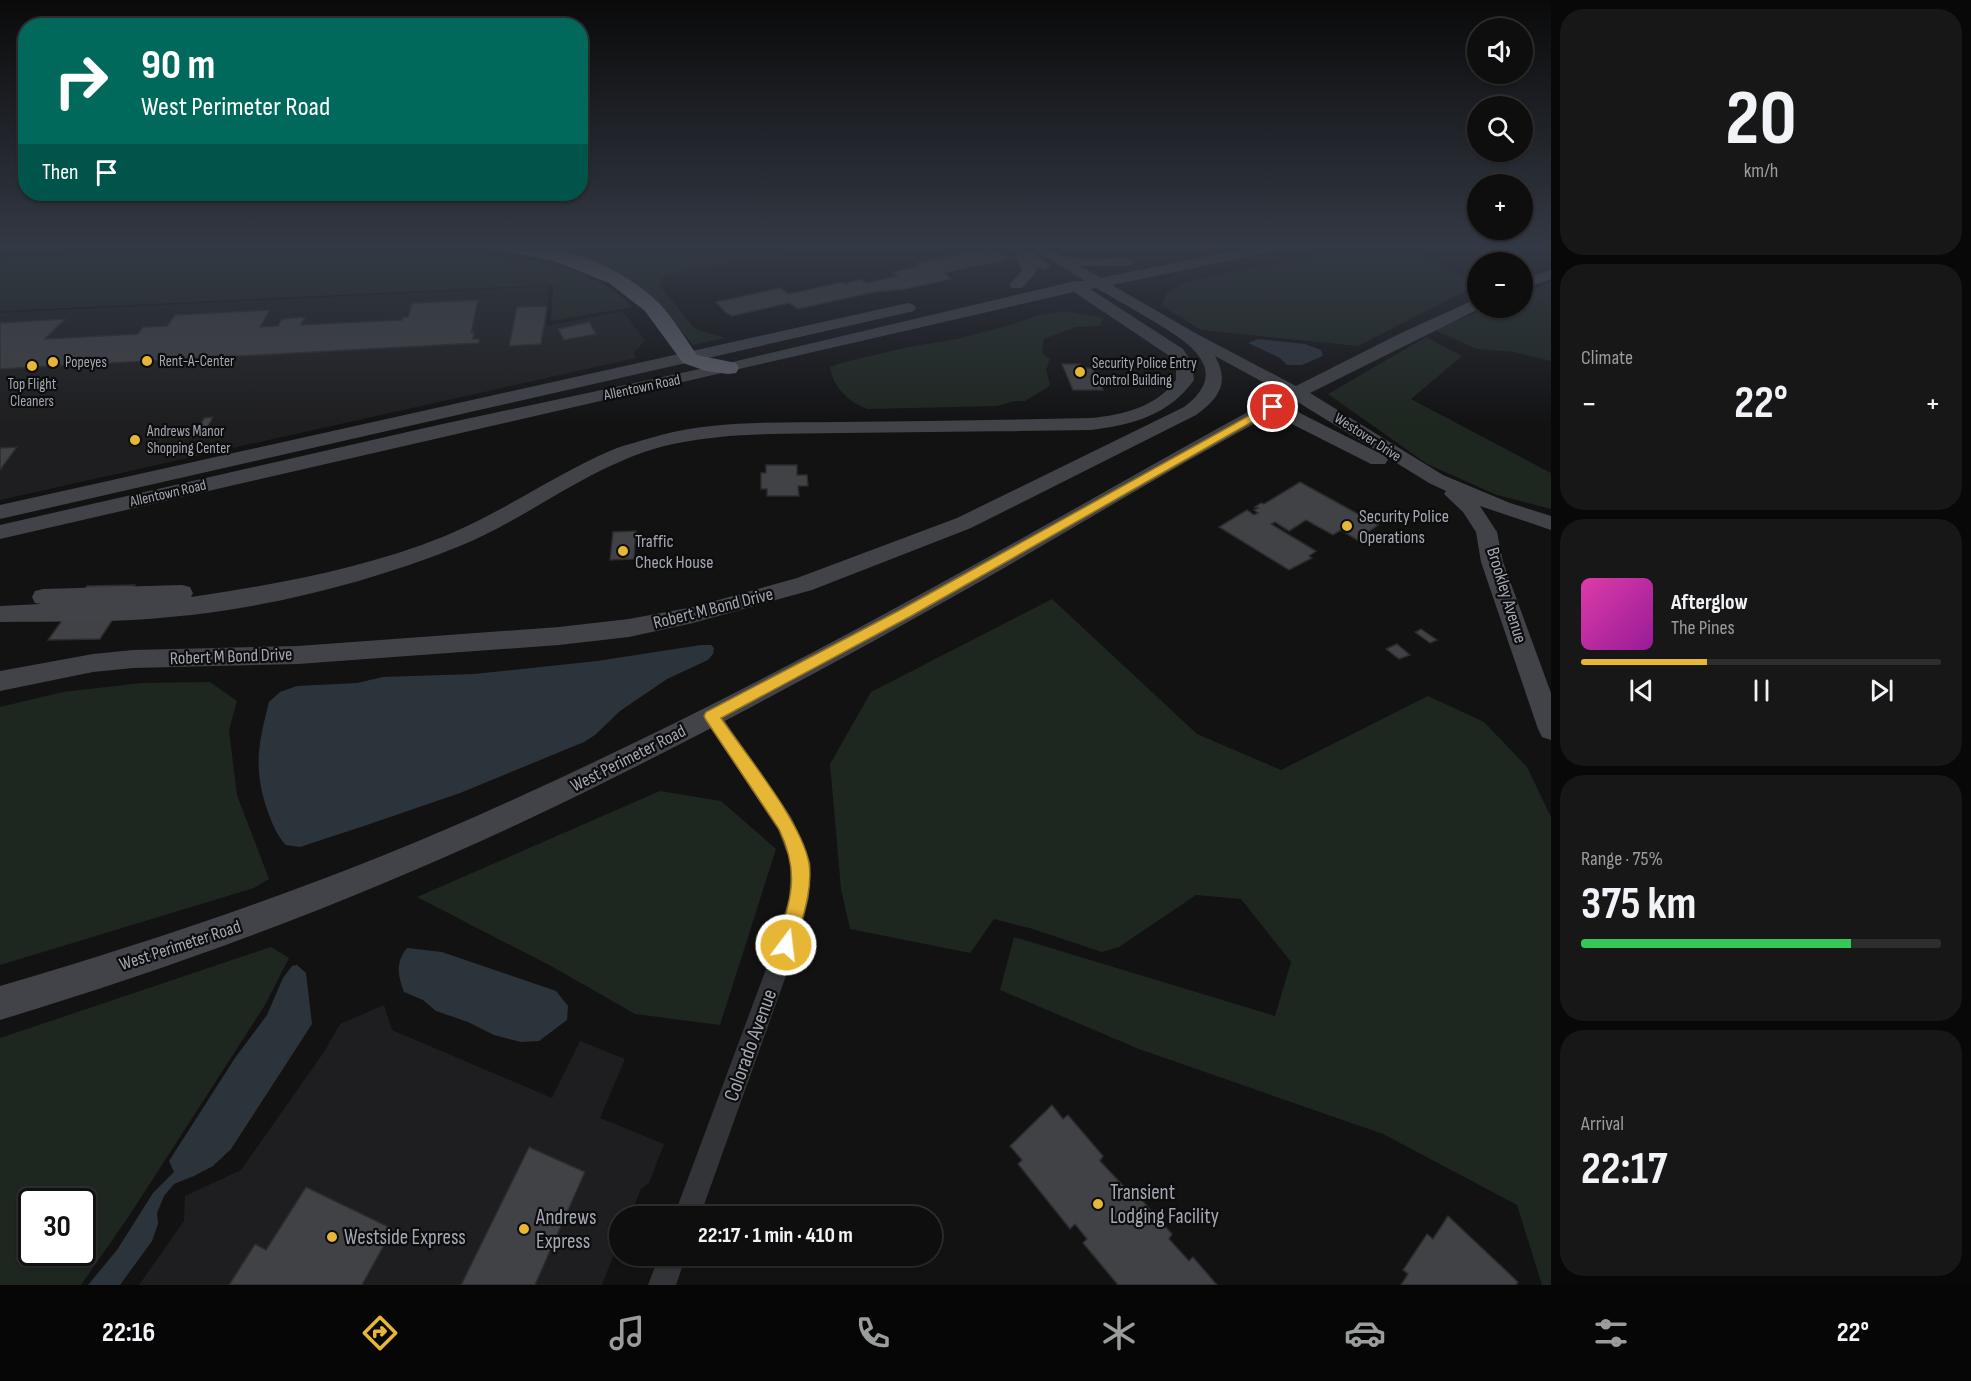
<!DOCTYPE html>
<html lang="en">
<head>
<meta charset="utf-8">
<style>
  body { margin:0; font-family:"Sofia Sans Condensed",sans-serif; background:#171717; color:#f1f3f6; height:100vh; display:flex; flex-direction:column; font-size:22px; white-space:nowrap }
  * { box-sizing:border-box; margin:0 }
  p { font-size:20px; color:#9b9c9e }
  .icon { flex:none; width:33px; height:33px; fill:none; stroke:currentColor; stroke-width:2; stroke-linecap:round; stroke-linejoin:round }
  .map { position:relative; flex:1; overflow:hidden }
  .sheet { display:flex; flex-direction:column; gap:9px; padding:9px; background:#080808; width:420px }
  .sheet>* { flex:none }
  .hud { position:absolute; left:18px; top:18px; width:570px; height:183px; border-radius:24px; box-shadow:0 2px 4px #0004,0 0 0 2px #2e2e2e; background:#00695c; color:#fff; overflow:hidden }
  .tools { position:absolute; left:1467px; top:18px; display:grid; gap:12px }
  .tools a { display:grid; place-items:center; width:66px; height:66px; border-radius:50%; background:#0e0e0e; box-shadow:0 2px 4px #0004,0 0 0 2px #2e2e2e; font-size:30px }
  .speed { position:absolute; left:18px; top:1188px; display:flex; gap:12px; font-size:30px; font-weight:700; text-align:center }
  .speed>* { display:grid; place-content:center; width:78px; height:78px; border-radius:50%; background:#0e0e0e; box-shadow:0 2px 4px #0004,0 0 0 2px #2e2e2e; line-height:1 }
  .speed .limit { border:3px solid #111; border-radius:9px; background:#fff; color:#111 }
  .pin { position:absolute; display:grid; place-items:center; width:51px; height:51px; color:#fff; margin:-26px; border:3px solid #fff; border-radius:50%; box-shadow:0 2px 6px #0007 }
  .me { position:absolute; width:66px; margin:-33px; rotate:15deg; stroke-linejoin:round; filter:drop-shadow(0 0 4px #0008) }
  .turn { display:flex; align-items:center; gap:21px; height:126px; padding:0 24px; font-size:27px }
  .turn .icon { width:78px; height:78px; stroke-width:2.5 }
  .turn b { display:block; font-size:42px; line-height:51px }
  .then { display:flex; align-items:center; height:57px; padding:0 24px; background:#0003; gap:12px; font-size:22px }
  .big { font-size:45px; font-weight:700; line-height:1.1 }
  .sheet .tile { flex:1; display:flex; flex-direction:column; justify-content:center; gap:9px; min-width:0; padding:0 21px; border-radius:24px; background:#171717 }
  .sheet .dial { align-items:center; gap:0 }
  .dial b { font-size:78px; line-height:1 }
  .song { display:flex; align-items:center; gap:18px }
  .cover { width:72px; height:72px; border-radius:9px; background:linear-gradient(135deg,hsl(320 70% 55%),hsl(300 70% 35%)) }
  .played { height:6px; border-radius:3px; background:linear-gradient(90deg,#e8b635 35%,#2e2e2e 35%) }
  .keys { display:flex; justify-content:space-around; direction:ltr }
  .heat { display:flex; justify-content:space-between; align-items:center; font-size:33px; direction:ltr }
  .charge { height:9px; border-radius:4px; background:linear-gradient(90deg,#34c759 75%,#2e2e2e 0) }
  .trip { position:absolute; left:609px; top:1206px; width:333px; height:60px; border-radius:30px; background:#0e0e0e; box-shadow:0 2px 4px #0004,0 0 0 2px #2e2e2e; font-weight:700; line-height:60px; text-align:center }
  .menu { display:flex; height:96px; justify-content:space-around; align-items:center; background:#060606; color:#9b9c9e }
  .menu .icon { width:42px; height:42px }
  .menu .current { color:#e8b635 }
  .menu b { font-size:27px; color:#f1f3f6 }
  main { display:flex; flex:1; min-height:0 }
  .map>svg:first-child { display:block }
  .built { fill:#1e1e20 }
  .green { fill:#1e2620; fill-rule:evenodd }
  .water { fill:#2c343b }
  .building { fill:#414246; stroke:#2c2c2f; stroke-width:1.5 }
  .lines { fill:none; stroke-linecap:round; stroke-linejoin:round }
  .street { fill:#333438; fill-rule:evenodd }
  .secondary { fill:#414348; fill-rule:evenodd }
  .highway { fill:#5f6169; fill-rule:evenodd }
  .route { fill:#e8b635; stroke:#977622; stroke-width:1.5 }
  .poi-dot { fill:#e8b635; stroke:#0d0d0e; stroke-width:2 }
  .labels { text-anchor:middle; stroke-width:4.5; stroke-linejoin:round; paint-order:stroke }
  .far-poi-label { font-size:15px; fill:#a4a8b3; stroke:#0d0d0e; text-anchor:start }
  .far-street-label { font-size:15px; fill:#a4a8b3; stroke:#0d0d0e }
  .poi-label { font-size:18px; fill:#a4a8b3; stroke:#0d0d0e; text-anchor:start }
  .street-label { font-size:18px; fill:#a4a8b3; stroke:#0d0d0e }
  .near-street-label { font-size:21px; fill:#a4a8b3; stroke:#0d0d0e }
  .near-poi-label { font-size:21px; fill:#a4a8b3; stroke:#0d0d0e; text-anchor:start }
</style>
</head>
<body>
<main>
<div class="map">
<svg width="1551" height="1285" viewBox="0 0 1551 1285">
  <rect width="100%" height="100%" fill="#121213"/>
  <g class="built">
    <path d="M549,286L546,326L623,311L645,341L633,353L636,358L0,500V313Z"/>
    <path d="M384,1005L392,1030L552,1098L580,1041L625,1059L600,1118L664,1144L649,1183L641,1189L630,1216H620L619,1241L602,1285H139L184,1221L185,1196L241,1170L324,1052L340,1024Z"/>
  </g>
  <g class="green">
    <path d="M516,245H869L868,248C799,252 730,260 662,277L660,286L695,329L725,338L693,345L653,297L629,281Z"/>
    <path d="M1367,245H1407L1477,285L1358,346L1201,330L1161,305L1167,293L1185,282Z"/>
    <path d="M183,253H462C512,257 568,261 611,289C619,294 626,301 633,307L551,321L553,285L0,311V257Z"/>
    <path d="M1551,282V361L1514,352L1477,349L1434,330L1488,308H1522L1523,294Z"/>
    <path d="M1065,311L1104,318L1100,326L1076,327L1044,339L1042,348L1043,354L1050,359L1046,369L1050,384L1048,387L1025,401H1014L997,406L868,409C851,404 832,387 830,367L841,363L908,347L957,339L1011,325L1040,315Z"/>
    <path d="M1426,337L1462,356L1411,399L1551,473V509L1497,495L1427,464L1328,394Z"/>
    <path d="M1052,599L1197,734L1281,770L1428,696L1484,722L1527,767L1551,817V1285H1542L1517,1205L1383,1134L1139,1049L1000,990L1014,937L1275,1016L1291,962L1241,899L1196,895L1119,947L1102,952L1033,929L994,919L970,953L850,929L841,889L830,764L871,692Z"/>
    <path d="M210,682L237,701L229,730L237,795L269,879L254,888L0,965V707L63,692L141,683Z"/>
    <path d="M660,791L721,801L776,849L720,1025L635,1014L551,966L417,897Z"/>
    <path d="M271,947L289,958L265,1005L129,1216L81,1285H0V1038ZM32,1202H82V1252H32Z"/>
  </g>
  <g class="water">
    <path d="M1258,339L1305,344L1321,350L1323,356L1302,365H1287L1280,358L1248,343Z"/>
    <path d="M701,645H711L714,648L713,654L708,660L667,679L620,711L595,735L584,742L460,793L364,826L300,847L286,845C277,836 272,823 268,812C253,769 258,745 269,702L280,692L297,686L357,683L383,677L474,674L597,661Z"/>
    <path d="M407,948L442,952L556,991L568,1006L567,1020L539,1041L521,1042L494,1035L468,1022L436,1011L423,1000L404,992C398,976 395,963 407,948Z"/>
    <path d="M297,965L306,973L312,1024L231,1149L213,1166L194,1176L174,1184L164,1196L157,1213L158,1224L152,1241L120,1285H88L117,1250L153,1193L174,1172L169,1161L235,1058L267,1015L283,978L292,966Z"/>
  </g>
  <g class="building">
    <path d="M992,247L1009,259L944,273L951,279L905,289L875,292L798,309L789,303L732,316L726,313L716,302L780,288L789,294L843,282L845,284L861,279L866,283L898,276L892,272L920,266L916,263Z"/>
    <path d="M478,300L471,333L474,332L473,339H479V343L0,369V323L65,319L45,339L138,334L143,327L167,326L175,315L270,310L260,327L278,326L282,319L305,317L301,325L402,320L403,317H408L411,308H409L413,303Z"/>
    <path d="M547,306L541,344L509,346L517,307Z"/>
    <path d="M589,322L596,334L564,340L558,329Z"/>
    <path d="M1062,364H1080L1082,368H1092L1103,390H1073Z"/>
    <path d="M213,417L205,432H216L213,436L182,438L184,434L196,433L204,418Z"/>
    <path d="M17,447L0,470V448Z"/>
    <path d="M766,465H797V475H807L808,486H798L799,496H767V489H761V473H766Z"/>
    <path d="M1300,482L1378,525L1357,540L1341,530L1333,535L1306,520L1289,531L1275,522L1271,524L1316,551L1309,556L1312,558L1289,570L1219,527L1247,510L1254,515L1258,513L1254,510L1258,508L1255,507L1261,503L1264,504Z"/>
    <path d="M636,531L634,559L610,560L613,532Z"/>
    <path d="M135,585L100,639L48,640L87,586Z"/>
    <path d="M1421,629L1437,640L1430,643L1415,632Z"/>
    <path d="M1397,644L1410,655L1399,659L1386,649Z"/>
    <path d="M1052,1105L1063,1119L1068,1115L1103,1156L1100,1161L1129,1192L1132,1189L1172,1234L1169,1239L1189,1261L1193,1257L1217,1285H1118L1083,1243L1087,1239L1075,1224L1070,1229L1018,1164L1022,1160L1010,1146Z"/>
    <path d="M529,1147L585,1172L535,1285H461Z"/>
    <path d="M306,1187L393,1229L362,1285H229L255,1244L266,1250Z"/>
    <path d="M1448,1216L1518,1282L1516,1285H1401L1408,1274L1403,1270L1427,1234L1433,1239Z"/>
  </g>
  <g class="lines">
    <g class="street">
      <path d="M712,709L718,711L792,818L811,864L809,898L797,945L700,1216H674L775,945L789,898L791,864L778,830L706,721L703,716L706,711Z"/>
      <path d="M659,1256H686L676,1285H648Z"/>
    </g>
    <g class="secondary">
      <path d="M1004,245H1021L1051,266L1044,270L1035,267L1037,271L1022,288H1012L1009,285L1022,270L1014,253Z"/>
      <path d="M1026,245H1044L1062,256L1086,259L1128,258L1135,262L1128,266H1080L1101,278L1262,245H1292L1285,249L1112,285L1197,334L1296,386L1399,334L1478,298V308H1481L1310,393L1443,475L1510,503L1551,516V530L1480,506L1497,532L1503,562L1551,693V740L1542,737L1538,729L1481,562L1476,532L1463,512L1444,494L1446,491L1429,483L1296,401L1286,406L1385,456L1388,460L1385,464H1371L1272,414C1174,467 1079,525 983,580C859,650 734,718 607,781C412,879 209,957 0,1020V986C178,934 352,874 521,796C675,726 824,648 972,566C1076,509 1178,449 1283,393L1215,356C1230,383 1219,398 1196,415L971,528L812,590L693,623L629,637L559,645L298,664L133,668L93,672L0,691V671L93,654L133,650L298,646L559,627L629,619L693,607L797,578L957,518L1184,407C1236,368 1183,339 1148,318C1131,308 1114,298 1096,288L1090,289L1183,349L1192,363L1194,380C1169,415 1132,425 1091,430C1008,431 925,432 842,433C786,434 728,432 673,444C595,461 533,516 460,546C368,583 268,608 170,617C114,623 56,621 0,622V606L41,604L35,603L32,597L35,591L43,589L182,585L190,587L193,593L191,597C278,584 363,569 445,536C503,512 554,475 612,450C627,444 645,440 661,435C717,420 780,423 838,422C922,421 1007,420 1091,418C1123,415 1156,407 1176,380V363L1171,357L1074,292L0,539V525L438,425L728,363L1075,281H1085Z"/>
      <path d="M1551,270V279L1522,289V280Z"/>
      <path d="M908,303L914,305L916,308L914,311L0,519V505Z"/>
    </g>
    <path class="highway" d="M490,245C503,245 517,244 531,245C576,250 627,271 659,303C673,318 685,338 697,355L736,363L739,368L736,373L728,374L706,371L683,363L645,311L609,283L551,260L498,250Z"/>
  </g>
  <linearGradient id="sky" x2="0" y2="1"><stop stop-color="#0a0a0a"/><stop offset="0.58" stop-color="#333944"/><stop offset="1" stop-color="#333944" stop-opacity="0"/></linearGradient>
  <rect width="1551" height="425" fill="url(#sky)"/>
  <path class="route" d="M1270,404L1278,407L911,616L721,718C746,755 801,821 809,863C813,890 802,919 795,945L793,951L786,953L780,951L777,945C790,899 801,875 779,829L706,720L704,716L706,712L902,609Z"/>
  <g class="poi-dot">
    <circle cx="147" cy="361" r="6"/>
    <circle cx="53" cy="362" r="6"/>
    <circle cx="32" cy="366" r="6"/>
    <circle cx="1080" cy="372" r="6"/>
    <circle cx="135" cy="440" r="6"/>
    <circle cx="1347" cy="526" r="6"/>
    <circle cx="623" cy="551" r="6"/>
    <circle cx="1098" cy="1204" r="6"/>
    <circle cx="524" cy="1229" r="6"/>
    <circle cx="332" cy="1237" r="6"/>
  </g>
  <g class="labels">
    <g class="far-poi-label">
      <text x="159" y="366">Rent-A-Center</text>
      <text x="65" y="367">Popeyes</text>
      <text x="1092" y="368">Security Police Entry<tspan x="1092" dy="17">Control Building</tspan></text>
      <text x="32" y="389" text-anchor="middle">Top Flight<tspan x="32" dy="17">Cleaners</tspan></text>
      <text x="147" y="436">Andrews Manor<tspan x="147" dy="17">Shopping Center</tspan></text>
    </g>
    <g class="far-street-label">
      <text transform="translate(642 387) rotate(-12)" y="5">Allentown Road</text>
      <text transform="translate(1368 437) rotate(33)" y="5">Westover Drive</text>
      <text transform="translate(168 493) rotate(-13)" y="5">Allentown Road</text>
    </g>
    <g class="poi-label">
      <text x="1359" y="522">Security Police<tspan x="1359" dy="21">Operations</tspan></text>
      <text x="635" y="547">Traffic<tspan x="635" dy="21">Check House</tspan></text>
    </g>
    <g class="street-label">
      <text transform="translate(1507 595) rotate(73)" y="6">Brookley Avenue</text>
      <text transform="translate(713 608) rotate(-14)" y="6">Robert M Bond Drive</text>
      <text transform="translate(231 656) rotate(-2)" y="6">Robert M Bond Drive</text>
      <text transform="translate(628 758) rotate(-27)" y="6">West Perimeter Road</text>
      <text transform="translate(180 945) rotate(-18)" y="6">West Perimeter Road</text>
    </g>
    <g class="near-street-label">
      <text transform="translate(750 1045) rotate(-70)" y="7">Colorado Avenue</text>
    </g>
    <g class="near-poi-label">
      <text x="1110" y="1199">Transient<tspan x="1110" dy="24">Lodging Facility</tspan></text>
      <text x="536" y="1224">Andrews<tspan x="536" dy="24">Express</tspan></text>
      <text x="344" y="1244">Westside Express</text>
    </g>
  </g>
</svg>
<div class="tools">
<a><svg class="icon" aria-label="sound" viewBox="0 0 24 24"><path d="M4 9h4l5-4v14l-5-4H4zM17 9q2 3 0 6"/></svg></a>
<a><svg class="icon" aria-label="search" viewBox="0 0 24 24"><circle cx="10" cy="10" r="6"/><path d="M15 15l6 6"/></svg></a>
<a>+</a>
<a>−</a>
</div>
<div class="speed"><div class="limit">30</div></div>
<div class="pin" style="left:1273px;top:407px;background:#d93025"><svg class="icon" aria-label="arrive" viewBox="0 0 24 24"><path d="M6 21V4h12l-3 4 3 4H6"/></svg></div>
<svg class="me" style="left:786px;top:945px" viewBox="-20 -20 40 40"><circle r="17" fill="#e8b635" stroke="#fff" stroke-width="3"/><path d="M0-11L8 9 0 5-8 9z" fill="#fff"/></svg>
<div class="trip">22:17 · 1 min · 410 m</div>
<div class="hud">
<div class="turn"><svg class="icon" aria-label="right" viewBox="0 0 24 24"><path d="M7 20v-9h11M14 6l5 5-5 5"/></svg><div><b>90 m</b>West Perimeter Road</div></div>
<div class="then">Then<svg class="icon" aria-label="arrive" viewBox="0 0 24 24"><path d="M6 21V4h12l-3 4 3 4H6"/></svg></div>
</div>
</div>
<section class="sheet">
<div class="tile dial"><b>20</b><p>km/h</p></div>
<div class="tile"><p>Climate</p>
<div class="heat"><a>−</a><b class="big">22°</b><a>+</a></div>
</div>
<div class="tile">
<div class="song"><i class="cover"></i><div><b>Afterglow</b><p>The Pines</p></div></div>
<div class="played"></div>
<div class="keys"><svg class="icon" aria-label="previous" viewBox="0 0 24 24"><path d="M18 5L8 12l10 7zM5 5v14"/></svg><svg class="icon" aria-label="pause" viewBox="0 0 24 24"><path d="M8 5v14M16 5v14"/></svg><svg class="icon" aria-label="next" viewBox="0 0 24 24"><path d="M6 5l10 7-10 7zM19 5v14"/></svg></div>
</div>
<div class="tile"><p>Range · 75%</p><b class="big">375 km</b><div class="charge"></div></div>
<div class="tile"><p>Arrival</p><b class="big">22:17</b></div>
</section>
</main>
<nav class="menu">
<b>22:16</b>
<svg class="icon current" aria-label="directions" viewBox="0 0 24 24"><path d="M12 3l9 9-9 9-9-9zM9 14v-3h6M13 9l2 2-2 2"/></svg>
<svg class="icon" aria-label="music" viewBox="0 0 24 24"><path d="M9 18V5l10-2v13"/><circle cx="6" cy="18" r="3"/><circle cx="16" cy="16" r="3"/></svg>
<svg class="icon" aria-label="phone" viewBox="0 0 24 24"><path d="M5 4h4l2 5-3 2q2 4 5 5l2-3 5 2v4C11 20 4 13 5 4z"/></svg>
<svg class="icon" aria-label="climate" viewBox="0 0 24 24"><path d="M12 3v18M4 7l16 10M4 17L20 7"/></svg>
<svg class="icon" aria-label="car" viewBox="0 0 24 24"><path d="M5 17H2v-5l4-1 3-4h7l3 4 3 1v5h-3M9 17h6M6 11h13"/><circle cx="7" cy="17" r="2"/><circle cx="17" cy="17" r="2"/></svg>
<svg class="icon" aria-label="filters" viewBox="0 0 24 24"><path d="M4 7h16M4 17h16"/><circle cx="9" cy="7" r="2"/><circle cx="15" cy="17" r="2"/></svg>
<b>22°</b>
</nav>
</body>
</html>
